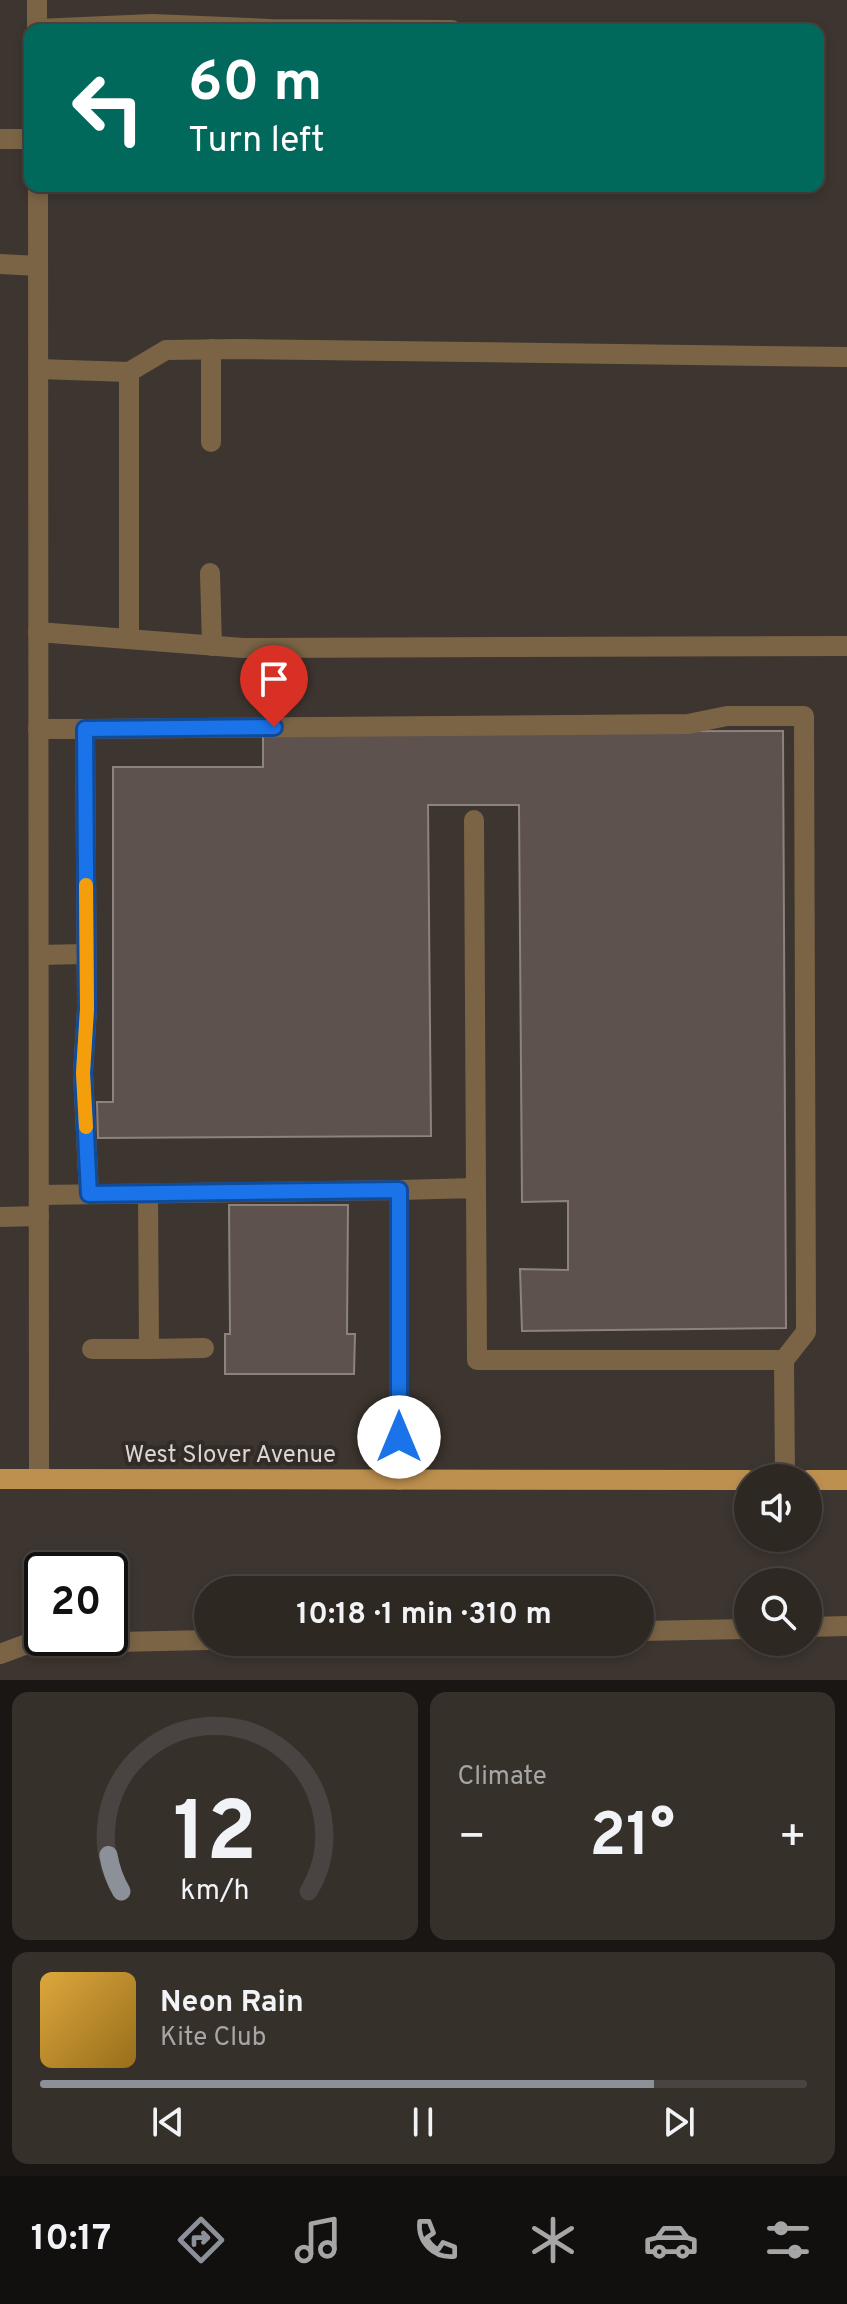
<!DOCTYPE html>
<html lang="en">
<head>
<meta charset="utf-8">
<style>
  body { margin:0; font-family:Overpass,sans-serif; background:#36302b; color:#f1f3f6; height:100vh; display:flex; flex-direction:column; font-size:30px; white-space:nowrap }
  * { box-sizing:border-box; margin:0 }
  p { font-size:26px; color:#a7a6a6 }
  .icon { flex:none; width:44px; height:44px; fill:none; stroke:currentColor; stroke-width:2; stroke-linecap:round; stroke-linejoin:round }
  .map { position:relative; height:1680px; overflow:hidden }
  .sheet { display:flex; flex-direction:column; gap:12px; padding:12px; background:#191613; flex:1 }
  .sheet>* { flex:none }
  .guide { position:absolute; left:24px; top:24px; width:800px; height:168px; border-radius:16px; box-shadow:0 4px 12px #0003,0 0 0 2px #494441; background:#00695c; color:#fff; overflow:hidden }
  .fabs { position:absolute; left:734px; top:1464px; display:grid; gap:16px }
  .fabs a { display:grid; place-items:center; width:88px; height:88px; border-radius:50%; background:#2e2823; box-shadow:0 4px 12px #0003,0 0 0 2px #494441; font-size:40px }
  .speed { position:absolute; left:24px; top:1552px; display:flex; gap:16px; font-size:40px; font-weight:700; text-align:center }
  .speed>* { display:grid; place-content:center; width:104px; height:104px; border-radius:50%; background:#2e2823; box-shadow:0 4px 12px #0003,0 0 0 2px #494441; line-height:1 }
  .speed .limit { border:4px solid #111; border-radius:12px; background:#fff; color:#111 }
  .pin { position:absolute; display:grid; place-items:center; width:68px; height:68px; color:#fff; margin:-82px -34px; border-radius:50% 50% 50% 0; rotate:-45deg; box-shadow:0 0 8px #0007 }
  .pin .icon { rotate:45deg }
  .me { position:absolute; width:88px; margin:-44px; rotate:0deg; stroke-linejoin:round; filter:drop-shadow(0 0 6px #0008) }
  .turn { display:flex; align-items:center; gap:28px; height:168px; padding:0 32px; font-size:36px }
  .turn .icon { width:104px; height:104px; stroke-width:2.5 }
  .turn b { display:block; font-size:56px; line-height:68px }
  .big { font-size:60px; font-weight:700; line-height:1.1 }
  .sheet .widget { flex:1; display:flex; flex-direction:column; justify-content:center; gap:12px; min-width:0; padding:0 28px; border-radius:16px; background:#36302b }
  .sheet .dial { align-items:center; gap:0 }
  .dial svg { height:208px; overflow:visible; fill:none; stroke:#494441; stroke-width:7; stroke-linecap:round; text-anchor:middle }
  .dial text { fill:#f1f3f6; stroke:none }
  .song { display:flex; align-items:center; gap:24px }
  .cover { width:96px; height:96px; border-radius:12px; background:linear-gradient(135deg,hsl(40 70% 55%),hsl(40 70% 35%)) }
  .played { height:8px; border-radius:4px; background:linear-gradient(90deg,#8c9099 80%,#494441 80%) }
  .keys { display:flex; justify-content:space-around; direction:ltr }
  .heat { display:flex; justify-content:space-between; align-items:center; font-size:44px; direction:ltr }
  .sheet .tiles { flex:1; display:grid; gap:12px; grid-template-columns:1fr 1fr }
  .widget:last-child { grid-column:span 2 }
  .trip { position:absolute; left:194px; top:1576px; width:460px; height:80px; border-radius:40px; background:#2e2823; box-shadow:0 4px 12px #0003,0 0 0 2px #494441; font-weight:700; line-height:80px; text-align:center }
  .tabs { display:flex; height:128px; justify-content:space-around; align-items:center; background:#12100e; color:#a7a6a6 }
  .tabs .icon { width:56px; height:56px }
  .tabs .current { color:#8c9099 }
  .tabs b { font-size:36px; color:#f1f3f6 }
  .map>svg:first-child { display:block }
  .building { fill:#5d524e; stroke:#8d827e; stroke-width:2 }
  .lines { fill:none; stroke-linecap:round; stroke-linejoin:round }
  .minor { stroke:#7b6446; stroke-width:20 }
  .major { stroke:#be904f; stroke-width:20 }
  .route-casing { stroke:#114b97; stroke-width:20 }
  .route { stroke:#1a73e8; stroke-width:14 }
  .slow { stroke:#f59e0b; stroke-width:14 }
  .labels { text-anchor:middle; stroke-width:8; stroke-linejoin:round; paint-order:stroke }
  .street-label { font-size:24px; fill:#dad5d1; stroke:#332b25 }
</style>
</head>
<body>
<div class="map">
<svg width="847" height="1680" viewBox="0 0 847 1680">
  <rect width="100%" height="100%" fill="#3d352f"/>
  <g class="building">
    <path d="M783,731L786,1328L522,1331L520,1269L568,1270V1201L522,1202L519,805H428L431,1136L98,1138L97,1102H113V767H263V732Z"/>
    <path d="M229,1205H348L347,1334H355L354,1374H225V1334H230Z"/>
  </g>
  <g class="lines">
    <g class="minor">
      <path d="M37,0V30"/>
      <path d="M37,29L152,24L271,29L452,30"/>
      <path d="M0,139H30"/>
      <path d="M38,186L39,1479"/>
      <path d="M0,264L38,266"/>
      <path d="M211,349V442"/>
      <path d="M38,369L129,372L166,350L239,349L847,357"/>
      <path d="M210,573L212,646"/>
      <path d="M38,632L243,648L847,646"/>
      <path d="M129,639V372"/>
      <path d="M38,729H85"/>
      <path d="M474,820L476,1188"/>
      <path d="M39,955L86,954"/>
      <path d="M399,1190L476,1188L477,1360H784L785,1478"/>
      <path d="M89,1194L83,1073L87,1009L85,729L688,724L727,716H804L806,1332L784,1360"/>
      <path d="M148,1194L149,1349L204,1348"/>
      <path d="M39,1195L399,1190V1480"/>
      <path d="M0,1217L39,1216"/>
      <path d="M92,1349H149"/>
      <path d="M808,1627L847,1626"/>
      <path d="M640,1631L748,1629"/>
      <path d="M0,1654L27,1644L208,1640"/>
    </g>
    <g class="major">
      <path d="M0,1479L748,1480"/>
      <path d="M808,1480H847"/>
    </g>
  </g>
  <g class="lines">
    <g class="route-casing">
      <path id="route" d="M274,727L85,729L87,1009L83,1073L89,1194L399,1190V1437"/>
    </g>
    <use href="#route" class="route"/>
    <path class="slow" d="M86,1127L83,1073L87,1009L86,885"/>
  </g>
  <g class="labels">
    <g class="street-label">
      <text x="230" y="1462">West Slover Avenue</text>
    </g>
  </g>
</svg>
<div class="fabs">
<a><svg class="icon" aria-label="sound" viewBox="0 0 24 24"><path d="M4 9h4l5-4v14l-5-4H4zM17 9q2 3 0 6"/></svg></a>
<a><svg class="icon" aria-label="search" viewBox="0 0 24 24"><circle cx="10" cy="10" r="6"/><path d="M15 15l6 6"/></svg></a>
</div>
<div class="speed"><div class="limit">20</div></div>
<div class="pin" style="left:274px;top:727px;background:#d93025"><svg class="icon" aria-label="arrive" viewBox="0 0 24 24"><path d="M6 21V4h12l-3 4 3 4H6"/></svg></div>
<svg class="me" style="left:399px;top:1437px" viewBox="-20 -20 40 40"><circle r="19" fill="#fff"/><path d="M0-13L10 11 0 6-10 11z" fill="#1a73e8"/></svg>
<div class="trip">10:18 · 1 min · 310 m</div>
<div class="guide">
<div class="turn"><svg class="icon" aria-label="left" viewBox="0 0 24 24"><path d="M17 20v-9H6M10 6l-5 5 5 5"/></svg><div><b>60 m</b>Turn left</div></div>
</div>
</div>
<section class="sheet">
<div class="tiles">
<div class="widget dial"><svg viewBox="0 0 100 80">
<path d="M14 69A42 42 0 1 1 86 69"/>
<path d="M14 69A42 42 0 0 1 9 55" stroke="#8c9099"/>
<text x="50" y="56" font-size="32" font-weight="700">12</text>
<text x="50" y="72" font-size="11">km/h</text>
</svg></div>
<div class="widget"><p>Climate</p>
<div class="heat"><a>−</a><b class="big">21°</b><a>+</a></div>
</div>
<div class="widget">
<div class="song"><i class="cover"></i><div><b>Neon Rain</b><p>Kite Club</p></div></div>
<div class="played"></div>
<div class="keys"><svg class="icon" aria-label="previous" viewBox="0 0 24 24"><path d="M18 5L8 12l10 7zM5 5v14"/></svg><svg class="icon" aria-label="pause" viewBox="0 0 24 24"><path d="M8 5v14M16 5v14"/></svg><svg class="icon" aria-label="next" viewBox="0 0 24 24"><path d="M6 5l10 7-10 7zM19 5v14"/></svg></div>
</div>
</div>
</section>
<nav class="tabs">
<b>10:17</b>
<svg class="icon current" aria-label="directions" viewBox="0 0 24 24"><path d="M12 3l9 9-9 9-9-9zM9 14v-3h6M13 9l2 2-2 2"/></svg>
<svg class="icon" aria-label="music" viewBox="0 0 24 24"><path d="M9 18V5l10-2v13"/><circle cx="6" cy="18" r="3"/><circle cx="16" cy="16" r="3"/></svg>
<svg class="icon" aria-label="phone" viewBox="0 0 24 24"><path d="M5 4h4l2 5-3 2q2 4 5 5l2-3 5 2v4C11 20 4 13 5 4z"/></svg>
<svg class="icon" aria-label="climate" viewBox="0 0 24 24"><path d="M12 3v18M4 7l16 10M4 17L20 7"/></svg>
<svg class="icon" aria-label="car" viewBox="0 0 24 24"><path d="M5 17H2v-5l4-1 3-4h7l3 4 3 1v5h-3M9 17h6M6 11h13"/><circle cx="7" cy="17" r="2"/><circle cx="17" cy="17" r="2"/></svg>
<svg class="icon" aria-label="filters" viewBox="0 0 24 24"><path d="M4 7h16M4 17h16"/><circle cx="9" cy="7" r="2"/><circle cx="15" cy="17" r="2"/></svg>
</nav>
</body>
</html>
